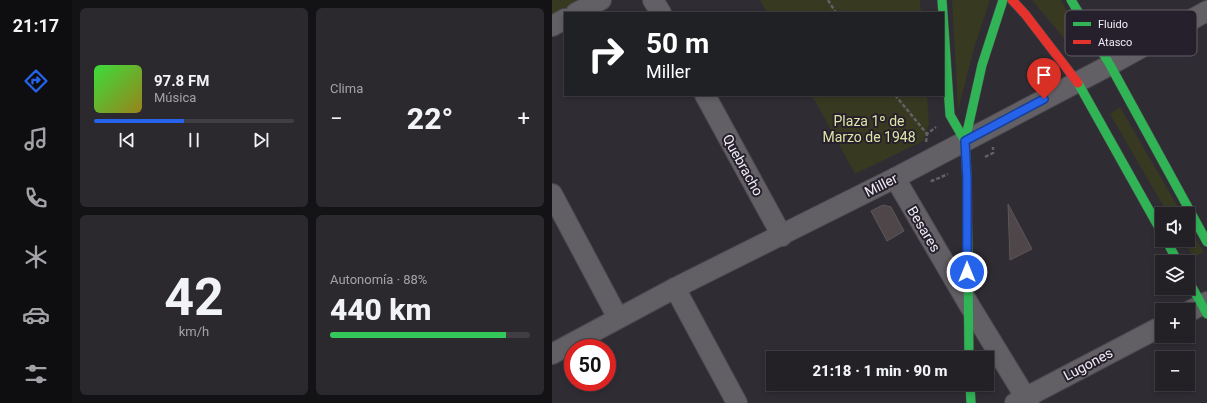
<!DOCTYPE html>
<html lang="es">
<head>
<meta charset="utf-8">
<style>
  body { margin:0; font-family:Roboto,sans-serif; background:#2b292e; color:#f1f3f6; height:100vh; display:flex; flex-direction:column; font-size:15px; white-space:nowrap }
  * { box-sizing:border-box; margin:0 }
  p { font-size:13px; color:#a3a3a7 }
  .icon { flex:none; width:22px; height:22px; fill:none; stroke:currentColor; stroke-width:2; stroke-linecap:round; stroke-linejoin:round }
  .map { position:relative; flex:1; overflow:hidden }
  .sheet { display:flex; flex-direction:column; gap:8px; padding:8px; background:#131215; width:480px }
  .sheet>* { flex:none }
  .guide { position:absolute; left:12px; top:12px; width:380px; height:84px; border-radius:0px; box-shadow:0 2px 6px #0003,0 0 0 1px #403e43; background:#202124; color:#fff; overflow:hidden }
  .fabs { position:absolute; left:603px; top:207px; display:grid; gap:8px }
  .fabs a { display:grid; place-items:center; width:40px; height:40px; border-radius:0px; background:#232126; box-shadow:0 2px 6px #0003,0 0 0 1px #403e43; font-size:20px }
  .speed { position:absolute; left:12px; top:339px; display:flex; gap:8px; font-size:20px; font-weight:700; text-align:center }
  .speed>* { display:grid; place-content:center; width:52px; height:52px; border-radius:50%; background:#232126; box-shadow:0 2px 6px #0003,0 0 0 1px #403e43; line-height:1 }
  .speed .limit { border:6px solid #d22; background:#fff; color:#111 }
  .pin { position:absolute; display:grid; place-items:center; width:34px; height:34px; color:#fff; margin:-41px -17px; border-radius:50% 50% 50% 0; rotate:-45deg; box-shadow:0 0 4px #0007 }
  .pin .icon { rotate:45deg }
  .me { position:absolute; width:44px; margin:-22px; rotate:0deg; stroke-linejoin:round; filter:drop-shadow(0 0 3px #0008) }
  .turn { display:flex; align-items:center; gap:14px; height:84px; padding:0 16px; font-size:18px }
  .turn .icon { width:52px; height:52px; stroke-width:2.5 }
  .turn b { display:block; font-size:28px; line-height:34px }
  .big { font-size:30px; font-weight:800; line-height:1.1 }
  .sheet .tile { flex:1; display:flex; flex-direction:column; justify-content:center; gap:6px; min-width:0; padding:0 14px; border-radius:6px; background:#2b292e }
  .sheet .dial { align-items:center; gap:0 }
  .dial b { font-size:52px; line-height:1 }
  .song { display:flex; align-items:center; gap:12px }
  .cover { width:48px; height:48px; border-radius:6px; background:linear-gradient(135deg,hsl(120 70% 55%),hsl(50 70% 35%)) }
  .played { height:4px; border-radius:2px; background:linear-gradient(90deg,#2563eb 45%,#403e43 45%) }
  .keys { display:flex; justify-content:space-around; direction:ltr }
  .heat { display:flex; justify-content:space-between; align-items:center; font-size:22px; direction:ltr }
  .charge { height:6px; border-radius:3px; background:linear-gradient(90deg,#34c759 88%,#403e43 0) }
  .sheet .tiles { flex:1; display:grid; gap:8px; grid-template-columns:repeat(2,1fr) }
  .trip { position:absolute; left:214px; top:351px; width:228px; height:40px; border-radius:0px; background:#232126; box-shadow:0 2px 6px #0003,0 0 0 1px #403e43; font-weight:800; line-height:40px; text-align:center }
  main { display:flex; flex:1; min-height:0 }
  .tab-bar { display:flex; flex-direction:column; width:72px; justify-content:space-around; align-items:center; background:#0e0d0f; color:#a3a3a7 }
  .tab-bar .icon { width:28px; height:28px }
  .tab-bar .selected { color:#2563eb }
  .tab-bar b { font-size:18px; color:#f1f3f6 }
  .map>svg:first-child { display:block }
  .green { fill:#383921 }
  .building { fill:#4e4649; stroke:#5c5759 }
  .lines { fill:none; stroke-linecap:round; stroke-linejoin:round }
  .street-casing { stroke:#4b494f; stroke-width:22 }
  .fast-casing { stroke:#4b494f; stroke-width:10 }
  .jam-casing { stroke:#4b494f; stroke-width:10 }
  .path { stroke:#626065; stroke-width:2.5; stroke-dasharray:4 2; stroke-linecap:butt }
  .street { stroke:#625f65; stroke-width:20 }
  .fast { stroke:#30b455; stroke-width:9 }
  .jam { stroke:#e5322d; stroke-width:9 }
  .route-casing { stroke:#184099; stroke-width:10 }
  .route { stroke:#2563eb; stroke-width:7 }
  .labels { text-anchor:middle; stroke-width:4; stroke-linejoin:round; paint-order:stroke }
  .park-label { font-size:14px; fill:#e0e5a5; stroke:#25202c }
  .street-label { font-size:14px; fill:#f0ecf5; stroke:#25202c }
  .key { fill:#25202c; stroke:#625d68; stroke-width:1 }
  .key-label { font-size:11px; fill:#f0ecf5 }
</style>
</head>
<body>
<main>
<nav class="tab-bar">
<b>21:17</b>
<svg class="icon selected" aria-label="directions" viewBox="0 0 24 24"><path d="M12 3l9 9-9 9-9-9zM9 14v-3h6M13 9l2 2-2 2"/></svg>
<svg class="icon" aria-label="music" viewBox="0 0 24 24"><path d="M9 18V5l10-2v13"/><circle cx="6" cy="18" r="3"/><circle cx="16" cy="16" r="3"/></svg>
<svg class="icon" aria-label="phone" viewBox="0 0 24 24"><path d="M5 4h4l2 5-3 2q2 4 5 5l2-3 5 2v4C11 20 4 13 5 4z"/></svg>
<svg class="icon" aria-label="climate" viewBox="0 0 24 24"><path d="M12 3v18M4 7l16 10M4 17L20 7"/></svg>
<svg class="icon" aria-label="car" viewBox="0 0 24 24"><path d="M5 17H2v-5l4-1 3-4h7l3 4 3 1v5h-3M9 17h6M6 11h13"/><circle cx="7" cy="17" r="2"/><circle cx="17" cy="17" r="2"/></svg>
<svg class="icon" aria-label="filters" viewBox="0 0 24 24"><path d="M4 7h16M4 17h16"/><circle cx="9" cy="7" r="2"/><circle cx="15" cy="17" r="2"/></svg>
</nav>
<section class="sheet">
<div class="tiles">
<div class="tile">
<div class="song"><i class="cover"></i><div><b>97.8 FM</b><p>Música</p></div></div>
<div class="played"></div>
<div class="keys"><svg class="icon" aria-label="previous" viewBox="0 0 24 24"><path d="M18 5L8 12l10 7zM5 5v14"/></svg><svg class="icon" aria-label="pause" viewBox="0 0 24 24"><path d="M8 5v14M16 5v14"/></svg><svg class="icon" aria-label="next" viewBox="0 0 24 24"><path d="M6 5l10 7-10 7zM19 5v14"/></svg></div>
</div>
<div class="tile"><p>Clima</p>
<div class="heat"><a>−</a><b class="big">22°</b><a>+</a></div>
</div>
<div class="tile dial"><b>42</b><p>km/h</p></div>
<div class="tile"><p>Autonomía · 88%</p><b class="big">440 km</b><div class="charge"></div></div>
</div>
</section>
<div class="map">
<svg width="655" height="403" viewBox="0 0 655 403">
  <rect width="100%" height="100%" fill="#2f2c33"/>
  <g class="green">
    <path d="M0,0H30L0,16Z"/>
    <path d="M208,0H368L369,13H215Z"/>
    <path d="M400,0H438L423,45L406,110Z"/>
    <path d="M480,0H509L535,45L523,51Z"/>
    <path d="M260,95H375L377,124L371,141L303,174Z"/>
    <path d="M568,107L630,214H616L558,114Z"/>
    <path d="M636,225L652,252L641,257L631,240H636Z"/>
  </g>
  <g class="building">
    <path d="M456,204L480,249L458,260Z"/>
    <path d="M331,205L339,207L352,231L335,241L319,211Z"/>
  </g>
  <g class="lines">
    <g class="street-casing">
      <g id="street">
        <path d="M101,0L109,13"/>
        <path d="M24,13L49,0"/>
        <path d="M0,26L13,19"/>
        <path d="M153,95L230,236"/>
        <path d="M343,178L416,303L477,403"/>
        <path d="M0,194L66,318"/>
        <path d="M123,288L185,403"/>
        <path d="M636,312L655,302"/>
        <path d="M0,354L123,288L343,178L558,65L655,11"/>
        <path d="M463,403L610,326"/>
      </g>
    </g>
    <g class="fast-casing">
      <g id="fast">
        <path d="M390,0L398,115L413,141"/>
        <path d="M519,0L558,65L655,242"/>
        <path d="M526,83L610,233"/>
        <path d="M614,240L626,262"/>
        <path d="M636,280L655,314"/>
        <path d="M417,358L415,179L413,141L430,65L451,0"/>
        <path d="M418,384L419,403"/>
      </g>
    </g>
    <g class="jam-casing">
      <path id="jam" d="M460,0L473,14L526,83"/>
    </g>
    <g class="path">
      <path d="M276,0L284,13"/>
      <path d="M343,95L375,134"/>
      <path d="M374,142L375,134L384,127"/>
      <path d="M433,157L441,153V147"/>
      <path d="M379,180L380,181L396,174"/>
    </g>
    <use href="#street" class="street"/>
    <use href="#fast" class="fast"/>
    <use href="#jam" class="jam"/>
  </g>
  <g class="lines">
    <g class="route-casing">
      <path id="route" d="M415,272V179L413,141L492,99"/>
    </g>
    <use href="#route" class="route"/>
  </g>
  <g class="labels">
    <g class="park-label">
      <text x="317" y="126">Plaza 1º de<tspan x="317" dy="16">Marzo de 1948</tspan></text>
    </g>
    <g class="street-label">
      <text transform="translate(191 165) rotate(61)" y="5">Quebracho</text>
      <text transform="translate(329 185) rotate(-27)" y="5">Miller</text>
      <text transform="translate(372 229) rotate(59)" y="5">Besares</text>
      <text transform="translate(536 364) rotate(-28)" y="5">Lugones</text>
    </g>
  </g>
  <rect x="513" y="10" width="132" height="46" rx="6" class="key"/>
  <rect x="521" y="22" width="18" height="4" fill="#30b455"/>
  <rect x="521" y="40" width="18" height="4" fill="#e5322d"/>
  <g class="key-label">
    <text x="546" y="28">Fluido</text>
    <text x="546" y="46">Atasco</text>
  </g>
</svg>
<div class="fabs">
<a><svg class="icon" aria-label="sound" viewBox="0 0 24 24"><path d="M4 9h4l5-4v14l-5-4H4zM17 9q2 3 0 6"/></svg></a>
<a><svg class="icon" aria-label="layers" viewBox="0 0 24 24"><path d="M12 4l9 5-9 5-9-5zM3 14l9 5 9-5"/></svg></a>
<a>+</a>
<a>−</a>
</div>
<div class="speed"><div class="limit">50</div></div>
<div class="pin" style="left:492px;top:99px;background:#d93025"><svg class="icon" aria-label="arrive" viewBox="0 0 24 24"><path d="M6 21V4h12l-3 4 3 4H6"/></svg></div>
<svg class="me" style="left:415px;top:272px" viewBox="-20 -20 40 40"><circle r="17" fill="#2563eb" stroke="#fff" stroke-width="3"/><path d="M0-11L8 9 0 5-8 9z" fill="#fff"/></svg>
<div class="trip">21:18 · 1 min · 90 m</div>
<div class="guide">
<div class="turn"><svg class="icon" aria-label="right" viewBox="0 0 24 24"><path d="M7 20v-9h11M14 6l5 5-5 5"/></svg><div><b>50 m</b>Miller</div></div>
</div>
</div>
</main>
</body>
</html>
